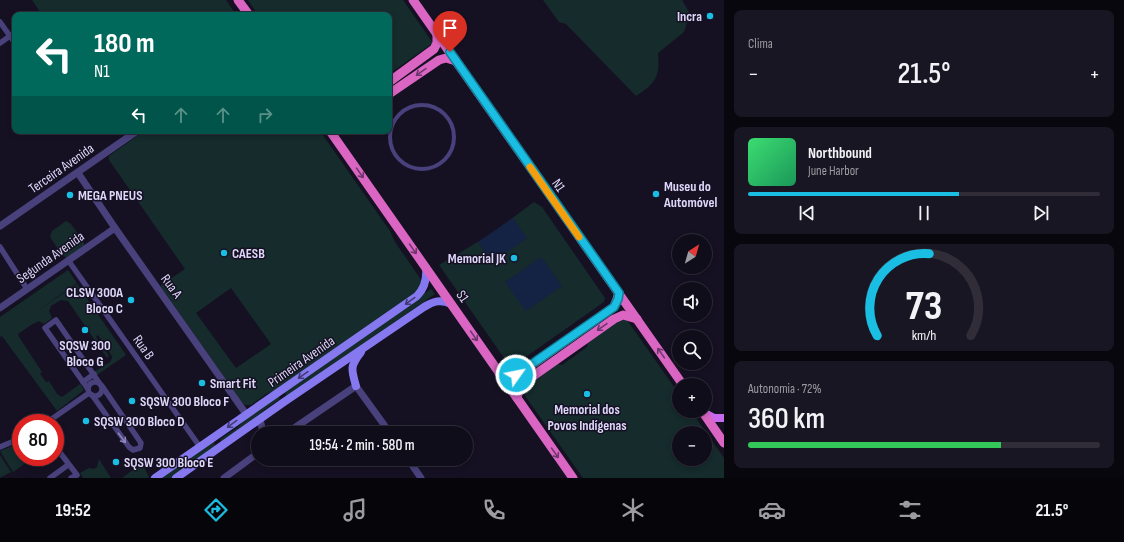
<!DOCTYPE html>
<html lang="pt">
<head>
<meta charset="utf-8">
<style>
  body { margin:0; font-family:"Sofia Sans Condensed",sans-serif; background:#191623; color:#f1f3f6; height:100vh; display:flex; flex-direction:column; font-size:15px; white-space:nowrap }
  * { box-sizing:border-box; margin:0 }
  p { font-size:13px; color:#9c9ca2 }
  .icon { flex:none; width:22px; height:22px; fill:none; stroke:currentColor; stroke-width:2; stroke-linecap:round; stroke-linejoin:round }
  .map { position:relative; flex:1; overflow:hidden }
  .sheet { display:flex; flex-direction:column; gap:10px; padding:10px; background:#09070e; width:400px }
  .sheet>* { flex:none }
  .hud { position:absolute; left:12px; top:12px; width:380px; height:122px; border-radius:8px; box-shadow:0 2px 6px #0003,0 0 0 1px #302d39; background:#00695c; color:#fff; overflow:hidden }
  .needle { width:26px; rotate:37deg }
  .fabs { position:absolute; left:672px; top:234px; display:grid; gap:8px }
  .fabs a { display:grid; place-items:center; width:40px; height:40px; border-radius:50%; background:#100d1a; box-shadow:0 2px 6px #0003,0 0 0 1px #302d39; font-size:20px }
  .speed { position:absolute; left:12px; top:414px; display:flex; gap:8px; font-size:20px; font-weight:700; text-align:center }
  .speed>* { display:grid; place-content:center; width:52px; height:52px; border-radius:50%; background:#100d1a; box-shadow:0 2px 6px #0003,0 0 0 1px #302d39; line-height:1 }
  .speed .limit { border:6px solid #d22; background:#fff; color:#111 }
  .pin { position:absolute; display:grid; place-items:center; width:34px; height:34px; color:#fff; margin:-41px -17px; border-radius:50% 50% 50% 0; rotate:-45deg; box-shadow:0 0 4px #0007 }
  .pin .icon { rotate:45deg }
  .me { position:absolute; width:44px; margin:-22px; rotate:57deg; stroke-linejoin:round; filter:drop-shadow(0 0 3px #0008) }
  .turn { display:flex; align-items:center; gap:14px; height:84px; padding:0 16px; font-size:18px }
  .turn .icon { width:52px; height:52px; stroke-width:2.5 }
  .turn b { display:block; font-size:28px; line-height:34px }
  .lanes { display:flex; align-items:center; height:38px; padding:0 16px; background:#0003; justify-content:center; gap:20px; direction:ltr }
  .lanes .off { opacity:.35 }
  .big { font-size:30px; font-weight:600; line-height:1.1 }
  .sheet .widget { flex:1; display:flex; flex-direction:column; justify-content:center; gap:6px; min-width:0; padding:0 14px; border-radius:8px; background:#191623 }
  .sheet .dial { align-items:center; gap:0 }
  .dial svg { height:104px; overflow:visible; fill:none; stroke:#302d39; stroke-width:7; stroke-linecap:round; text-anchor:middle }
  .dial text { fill:#f1f3f6; stroke:none }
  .song { display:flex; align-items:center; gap:12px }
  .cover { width:48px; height:48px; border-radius:6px; background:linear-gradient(135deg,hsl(140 70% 55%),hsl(150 70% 35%)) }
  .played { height:4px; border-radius:2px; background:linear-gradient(90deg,#1abee3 60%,#302d39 60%) }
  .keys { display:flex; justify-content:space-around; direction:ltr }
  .heat { display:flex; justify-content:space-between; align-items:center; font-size:22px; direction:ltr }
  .charge { height:6px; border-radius:3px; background:linear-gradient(90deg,#34c759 72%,#302d39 0) }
  .trip { position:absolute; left:251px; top:426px; width:222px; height:40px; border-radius:20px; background:#100d1a; box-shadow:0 2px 6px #0003,0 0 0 1px #302d39; font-weight:600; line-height:40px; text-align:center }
  .menu { display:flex; height:64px; justify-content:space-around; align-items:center; background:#06050a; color:#9c9ca2 }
  .menu .icon { width:28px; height:28px }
  .menu .selected { color:#1abee3 }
  .menu b { font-size:18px; color:#f1f3f6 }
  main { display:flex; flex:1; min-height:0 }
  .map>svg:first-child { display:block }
  .green { fill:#152b2c; fill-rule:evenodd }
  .water { fill:#142244 }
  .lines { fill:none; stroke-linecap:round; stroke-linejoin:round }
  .pedestrian { stroke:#48417c; stroke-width:4 }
  .minor { stroke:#48417c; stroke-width:5.5 }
  .tertiary { stroke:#48417c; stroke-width:7 }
  .secondary { stroke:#8679f0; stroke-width:8 }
  .primary { stroke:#c86aee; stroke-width:8 }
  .trunk { stroke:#da65c2; stroke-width:9 }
  .oneway { stroke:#6e376b }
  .oneway2 { stroke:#423b75 }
  .oneway3 { stroke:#8c84b5 }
  .route-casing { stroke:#117c94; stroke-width:10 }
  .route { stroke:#1abee3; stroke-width:7 }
  .slow { stroke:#f59e0b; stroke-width:7 }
  .poi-dot { fill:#1abee3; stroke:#151123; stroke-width:1.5 }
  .labels { text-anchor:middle; stroke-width:3; stroke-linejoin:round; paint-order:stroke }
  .poi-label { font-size:14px; font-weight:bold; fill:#ded7fa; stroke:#151123; text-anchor:start }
  .street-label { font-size:14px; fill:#ded7fa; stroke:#151123 }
</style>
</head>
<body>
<main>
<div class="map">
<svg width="724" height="478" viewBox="0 0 724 478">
  <rect width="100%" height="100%" fill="#151123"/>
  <g class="green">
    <path d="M32,0H226L236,15H42Z"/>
    <path d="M248,0H403L433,43L389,74V15H258Z"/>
    <path d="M543,0H682L690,14L684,32L658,53C660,77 656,83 636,96L566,24L559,22Z"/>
    <path d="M144,131H320L390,231L395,242L420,278L421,282L419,290L277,390L266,394L251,405H245L243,404L161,287V285L185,269L109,160V156ZM231,288L271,344L236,368L196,313Z"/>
    <path d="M534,202L542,207L605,298L604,302L513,366L509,365L439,265L491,234Z"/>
    <path d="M66,221L71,224L84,243V246L67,258L62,255L50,237L52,231Z"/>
    <path d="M68,270L77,283L34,313L77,284L126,355L97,375L94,372L110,362L112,358V356L98,335L96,337L109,356L107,358L68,301L61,300L51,306L49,311L52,318L44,324L39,321L31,325L18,334L19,337L42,372L40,374L46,382L49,381L57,394L62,397L80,384L84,390L57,411L2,336L0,337V317Z"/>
    <path d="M431,289L435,294L287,397L284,391Z"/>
    <path d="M621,319L627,320L679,394V411H691L724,458V478H583L523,393V390L525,387L557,364L562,365L587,347L588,342ZM679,433H705V459H679Z"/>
    <path d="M279,396L280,399L263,411L253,421L221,442L220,439L238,427L248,416Z"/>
    <path d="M213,441L216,446L171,478H160Z"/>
    <path d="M21,442V457H34L13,472L0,451Z"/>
    <path d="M0,455L11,472L0,478Z"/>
    <path d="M99,459L111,478H83L80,473L89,468L94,469L97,467Z"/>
    <path d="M142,463L149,477L148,478H122Z"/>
  </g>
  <g class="water">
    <path d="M513,218L527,238L492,263L478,242Z"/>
    <path d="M541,257L562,286L526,311L505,282Z"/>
  </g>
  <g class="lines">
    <circle class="pedestrian" cx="422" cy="137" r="32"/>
    <g class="minor">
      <path d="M0,22L15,43"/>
      <path d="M0,43L10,36"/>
      <path d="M0,247L27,289"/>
      <path d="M68,260L200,447"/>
      <circle cx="95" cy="389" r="7"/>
      <path d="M83,382L94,374"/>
      <path d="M88,389L45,328L56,320L100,384"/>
      <path d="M92,395L129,447L133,450L140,448L141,443L102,386"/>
      <path d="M46,423L89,393"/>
      <path d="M55,446L77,475L71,478"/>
      <path d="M0,447L21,438"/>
      <path d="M50,478L68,465"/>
    </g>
    <g class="tertiary">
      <path d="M78,173L115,228L246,414"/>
      <path d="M0,226L137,131"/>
      <path d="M0,308L115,228"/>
      <path d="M260,419L263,433"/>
      <path d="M287,433L356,386L390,433"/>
      <path d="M408,459L421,478"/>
      <path d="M224,478L258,453"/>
    </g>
    <g class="secondary">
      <path d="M356,386C351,369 350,366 361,352"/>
      <path d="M155,478L417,296C425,288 427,279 426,268"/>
      <path d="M176,478L284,402L424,307C434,301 441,299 451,304"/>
    </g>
    <path class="primary" d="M703,412L714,418H724"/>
    <g class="trunk">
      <path d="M238,0L249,15"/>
      <path d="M413,0L683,385"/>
      <path d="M389,82L434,49L437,43V35"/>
      <path d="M389,94L439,60L446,58L456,61"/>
      <path d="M330,131L573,478"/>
      <path d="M499,373L509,376L520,373L614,307L617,299L619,293"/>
      <path d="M517,398L519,389L526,381L614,319L623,315L637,319"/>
      <path d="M702,411L724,443"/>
    </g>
  </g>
  <defs><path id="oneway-shaft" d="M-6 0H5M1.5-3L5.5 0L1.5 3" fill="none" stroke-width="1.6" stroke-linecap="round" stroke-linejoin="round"/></defs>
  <g class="oneway">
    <use href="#oneway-shaft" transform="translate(421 72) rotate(145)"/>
    <use href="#oneway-shaft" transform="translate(360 173) rotate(55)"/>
    <use href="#oneway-shaft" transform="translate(413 249) rotate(55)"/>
    <use href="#oneway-shaft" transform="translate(602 327) rotate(145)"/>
    <use href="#oneway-shaft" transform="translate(474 336) rotate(55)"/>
    <use href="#oneway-shaft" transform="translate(661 353) rotate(-125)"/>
    <use href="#oneway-shaft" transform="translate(555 453) rotate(55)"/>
  </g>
  <g class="oneway2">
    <use href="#oneway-shaft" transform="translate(410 301) rotate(144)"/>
    <use href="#oneway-shaft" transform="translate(303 375) rotate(145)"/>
    <use href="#oneway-shaft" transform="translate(232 424) rotate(144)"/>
  </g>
  <use class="oneway3" href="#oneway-shaft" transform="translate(122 438) rotate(53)"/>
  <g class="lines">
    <g class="route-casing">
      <path id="route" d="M450,52L619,293L618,299L614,307L516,375"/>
    </g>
    <use href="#route" class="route"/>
    <path class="slow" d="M530,167L579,237"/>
  </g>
  <g class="poi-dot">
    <circle cx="710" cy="16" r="4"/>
    <circle cx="656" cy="194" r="4"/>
    <circle cx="70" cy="195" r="4"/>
    <circle cx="224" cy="253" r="4"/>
    <circle cx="514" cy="258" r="4"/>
    <circle cx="131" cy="300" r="4"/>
    <circle cx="85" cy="330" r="4"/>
    <circle cx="202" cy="383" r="4"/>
    <circle cx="587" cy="394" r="4"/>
    <circle cx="132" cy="401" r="4"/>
    <circle cx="86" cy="421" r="4"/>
    <circle cx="116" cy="462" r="4"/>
  </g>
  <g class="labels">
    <g class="poi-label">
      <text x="702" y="21" text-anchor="end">Incra</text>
      <text x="664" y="191">Museu do<tspan x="664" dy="16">Automóvel</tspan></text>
      <text x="78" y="200">MEGA PNEUS</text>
      <text x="232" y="258">CAESB</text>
      <text x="506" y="263" text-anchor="end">Memorial JK</text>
      <text x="123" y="297" text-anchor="end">CLSW 300A<tspan x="123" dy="16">Bloco C</tspan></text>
      <text x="85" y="350" text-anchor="middle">SQSW 300<tspan x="85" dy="16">Bloco G</tspan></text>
      <text x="210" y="388">Smart Fit</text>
      <text x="140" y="406">SQSW 300 Bloco F</text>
      <text x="587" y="414" text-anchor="middle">Memorial dos<tspan x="587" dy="16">Povos Indígenas</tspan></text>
      <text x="94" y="426">SQSW 300 Bloco D</text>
      <text x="124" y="467">SQSW 300 Bloco E</text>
    </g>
    <g class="street-label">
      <text transform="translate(61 168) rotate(-35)" y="5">Terceira Avenida</text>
      <text transform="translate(559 185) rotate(55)" y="5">N1</text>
      <text transform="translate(50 257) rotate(-35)" y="5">Segunda Avenida</text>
      <text transform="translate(172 286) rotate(54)" y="5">Rua A</text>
      <text transform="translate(463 296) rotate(55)" y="5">S1</text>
      <text transform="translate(144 347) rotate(55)" y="5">Rua B</text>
      <text transform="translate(301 361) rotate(-35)" y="5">Primeira Avenida</text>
    </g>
  </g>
</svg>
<div class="fabs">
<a><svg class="needle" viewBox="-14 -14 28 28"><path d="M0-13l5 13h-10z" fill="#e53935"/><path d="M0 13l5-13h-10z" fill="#9c9ca2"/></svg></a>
<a><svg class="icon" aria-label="sound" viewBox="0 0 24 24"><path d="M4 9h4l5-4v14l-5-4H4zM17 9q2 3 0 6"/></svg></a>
<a><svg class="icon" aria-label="search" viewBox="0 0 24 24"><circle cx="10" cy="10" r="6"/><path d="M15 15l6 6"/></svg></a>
<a>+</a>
<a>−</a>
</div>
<div class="speed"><div class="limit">80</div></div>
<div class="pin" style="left:450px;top:52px;background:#d93025"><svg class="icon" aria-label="arrive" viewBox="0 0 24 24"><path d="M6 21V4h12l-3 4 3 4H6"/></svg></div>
<svg class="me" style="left:516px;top:375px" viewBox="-20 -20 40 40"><circle r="17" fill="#1abee3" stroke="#fff" stroke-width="3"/><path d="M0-11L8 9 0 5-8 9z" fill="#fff"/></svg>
<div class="trip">19:54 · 2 min · 580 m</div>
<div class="hud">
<div class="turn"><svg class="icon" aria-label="left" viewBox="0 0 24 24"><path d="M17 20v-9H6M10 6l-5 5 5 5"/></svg><div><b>180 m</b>N1</div></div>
<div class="lanes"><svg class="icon" aria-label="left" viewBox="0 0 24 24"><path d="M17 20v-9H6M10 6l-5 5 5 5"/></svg><svg class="icon off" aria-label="ahead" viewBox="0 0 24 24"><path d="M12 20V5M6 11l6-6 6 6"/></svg><svg class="icon off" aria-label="ahead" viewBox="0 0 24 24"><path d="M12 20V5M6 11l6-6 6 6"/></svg><svg class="icon off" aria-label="right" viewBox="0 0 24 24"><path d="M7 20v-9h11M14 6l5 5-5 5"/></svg></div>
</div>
</div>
<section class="sheet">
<div class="widget"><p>Clima</p>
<div class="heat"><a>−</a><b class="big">21.5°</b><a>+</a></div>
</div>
<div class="widget">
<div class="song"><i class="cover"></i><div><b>Northbound</b><p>June Harbor</p></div></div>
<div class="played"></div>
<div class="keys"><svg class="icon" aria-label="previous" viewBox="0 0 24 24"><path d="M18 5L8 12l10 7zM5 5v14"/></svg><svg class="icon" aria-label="pause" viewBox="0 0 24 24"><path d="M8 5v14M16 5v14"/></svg><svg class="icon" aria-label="next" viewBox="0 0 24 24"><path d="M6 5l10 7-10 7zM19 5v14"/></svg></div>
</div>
<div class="widget dial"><svg viewBox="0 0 100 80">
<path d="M14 69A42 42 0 1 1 86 69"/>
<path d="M14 69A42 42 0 0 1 54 6" stroke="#1abee3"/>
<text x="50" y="56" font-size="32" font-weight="700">73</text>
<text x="50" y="72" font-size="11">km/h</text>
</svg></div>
<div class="widget"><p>Autonomia · 72%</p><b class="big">360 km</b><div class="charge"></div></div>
</section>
</main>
<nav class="menu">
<b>19:52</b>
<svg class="icon selected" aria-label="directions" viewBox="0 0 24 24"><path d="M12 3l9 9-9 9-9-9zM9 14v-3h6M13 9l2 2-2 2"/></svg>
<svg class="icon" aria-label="music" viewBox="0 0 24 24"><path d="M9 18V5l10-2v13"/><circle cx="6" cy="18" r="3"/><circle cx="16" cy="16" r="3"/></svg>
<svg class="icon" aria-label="phone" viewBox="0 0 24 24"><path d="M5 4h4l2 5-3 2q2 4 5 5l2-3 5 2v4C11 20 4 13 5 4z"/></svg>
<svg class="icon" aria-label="climate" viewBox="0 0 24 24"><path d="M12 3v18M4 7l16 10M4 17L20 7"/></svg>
<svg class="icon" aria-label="car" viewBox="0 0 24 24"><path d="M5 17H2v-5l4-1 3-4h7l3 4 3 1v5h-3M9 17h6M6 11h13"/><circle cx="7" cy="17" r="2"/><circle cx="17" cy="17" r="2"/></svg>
<svg class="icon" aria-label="filters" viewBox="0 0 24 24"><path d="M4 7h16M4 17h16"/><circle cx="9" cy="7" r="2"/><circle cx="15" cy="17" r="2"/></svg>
<b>21.5°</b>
</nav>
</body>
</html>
